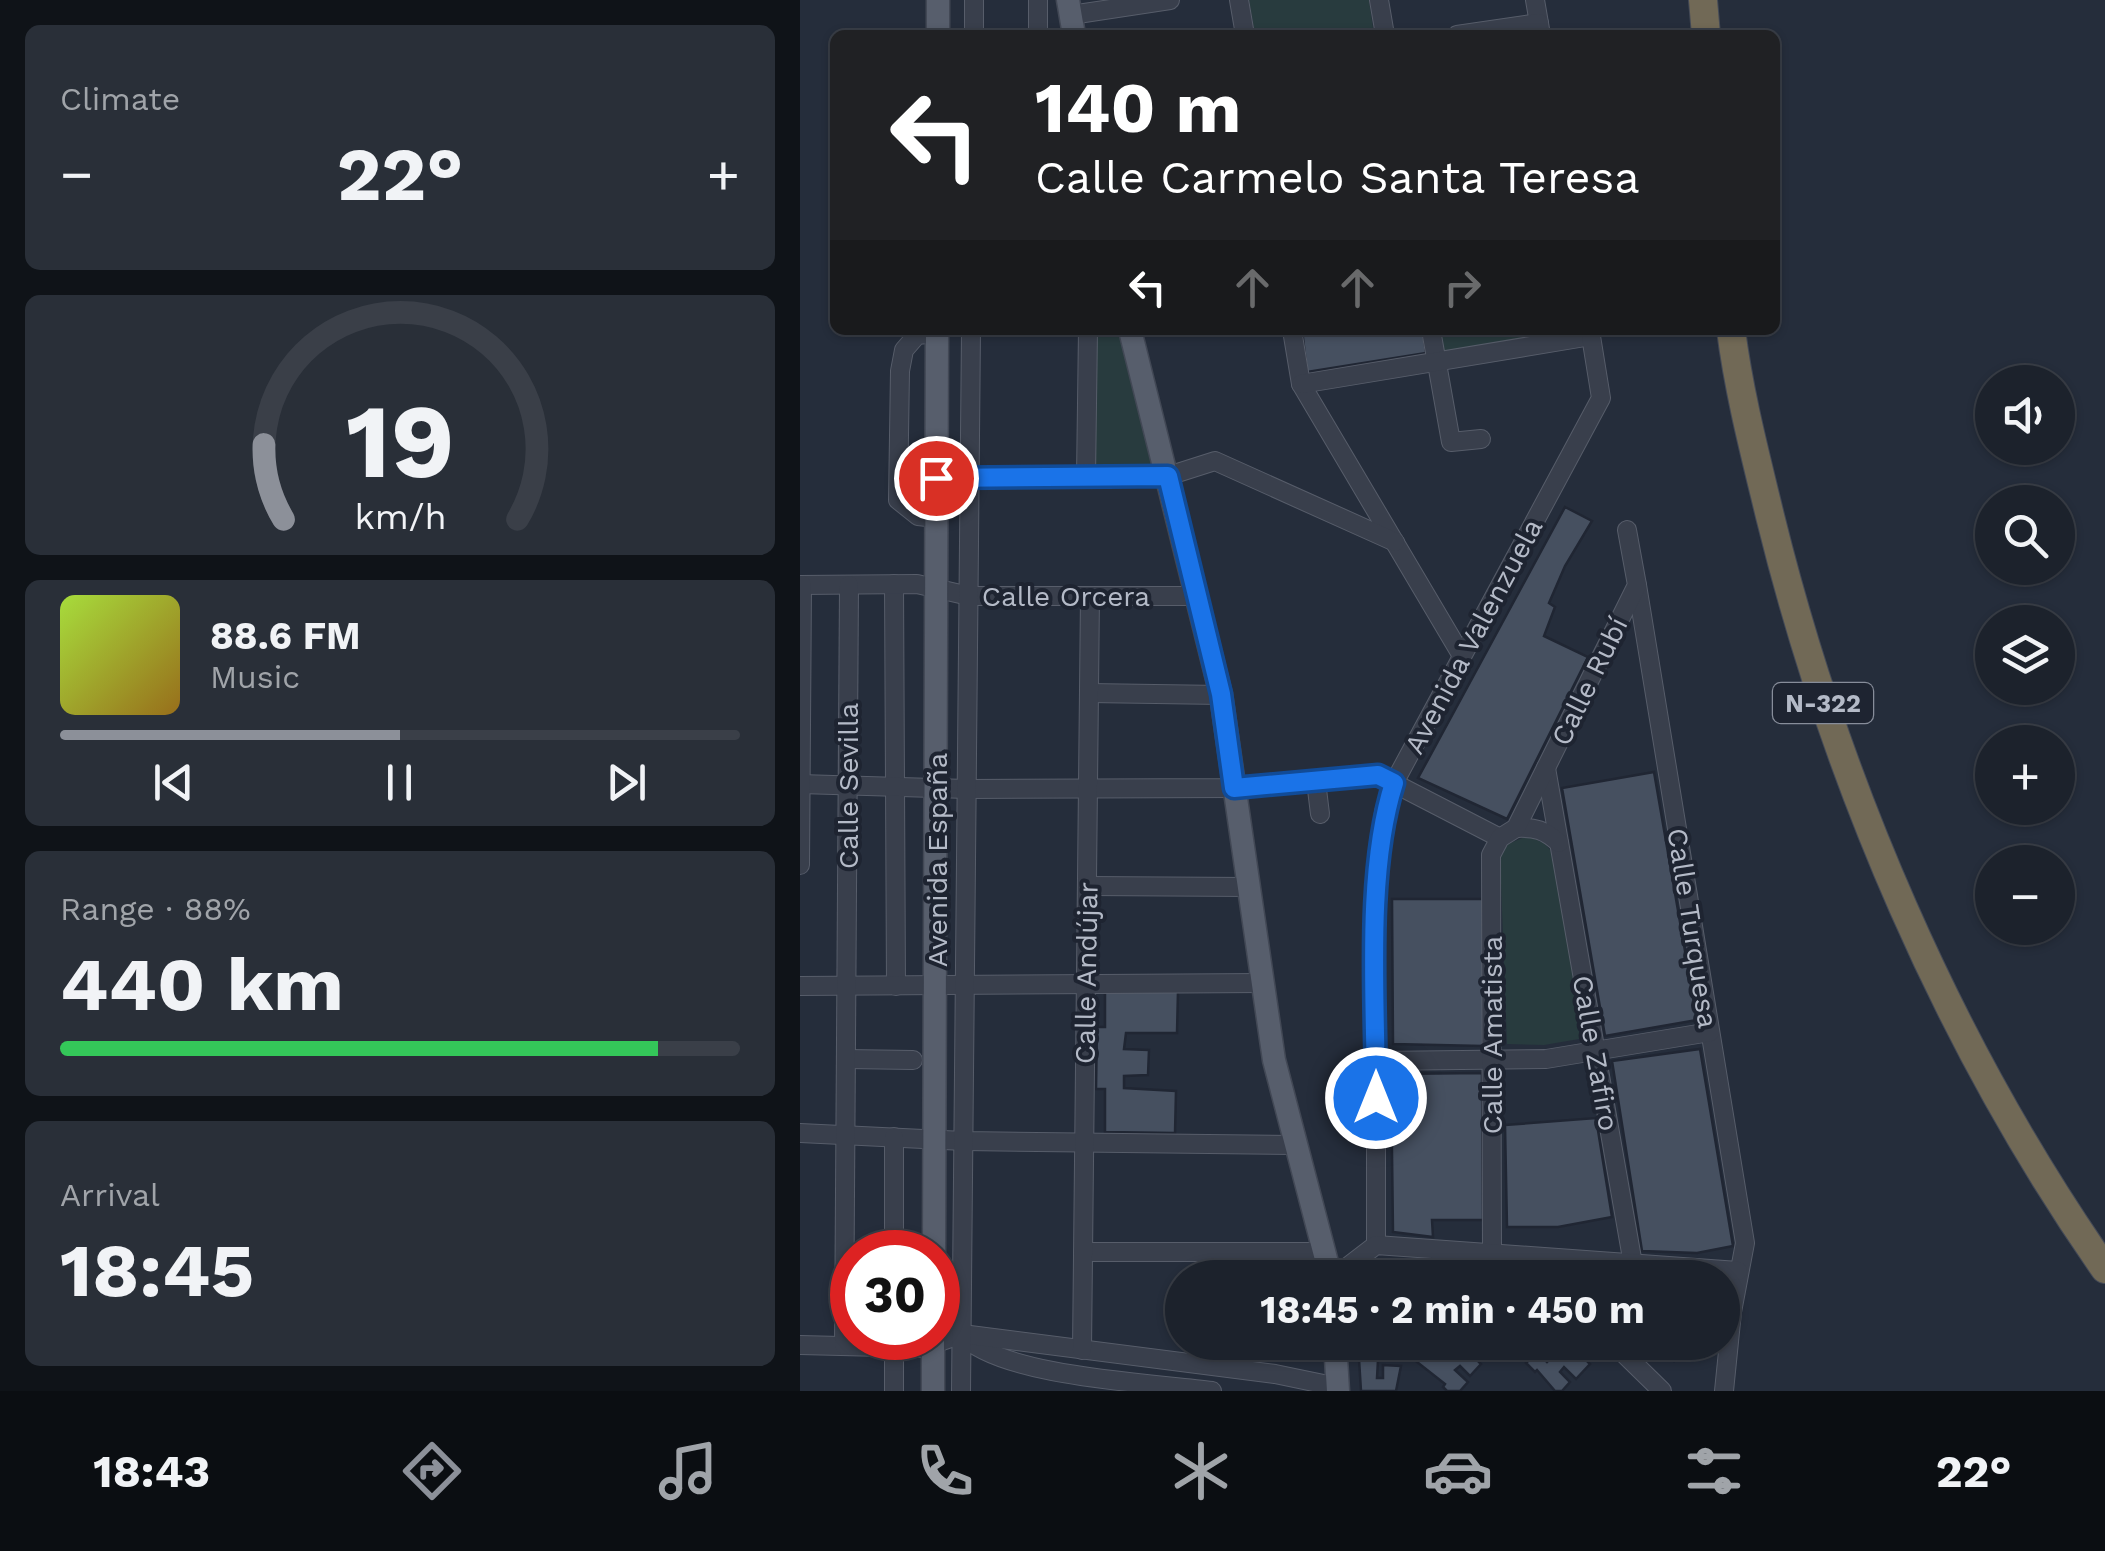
<!DOCTYPE html>
<html lang="en">
<head>
<meta charset="utf-8">
<style>
  body { margin:0; font-family:"Work Sans",sans-serif; background:#292f38; color:#f1f3f6; height:100vh; display:flex; flex-direction:column; font-size:38px; white-space:nowrap }
  * { box-sizing:border-box; margin:0 }
  p { font-size:32px; color:#a0a4a9 }
  .icon { flex:none; width:55px; height:55px; fill:none; stroke:currentColor; stroke-width:2; stroke-linecap:round; stroke-linejoin:round }
  .map { position:relative; flex:1; overflow:hidden }
  .drawer { display:flex; flex-direction:column; gap:25px; padding:25px; background:#0f1318; width:800px }
  .drawer>* { flex:none }
  .guide { position:absolute; left:30px; top:30px; width:950px; height:305px; border-radius:15px; box-shadow:0 2px 8px #0004,0 0 0 2px #3a3f48; background:#202124; color:#fff; overflow:hidden }
  .fabs { position:absolute; left:1175px; top:365px; display:grid; gap:20px }
  .fabs a { display:grid; place-items:center; width:100px; height:100px; border-radius:50%; background:#1c222c; box-shadow:0 2px 8px #0004,0 0 0 2px #3a3f48; font-size:50px }
  .speed { position:absolute; left:30px; top:1230px; display:flex; gap:20px; font-size:50px; font-weight:700; text-align:center }
  .speed>* { display:grid; place-content:center; width:130px; height:130px; border-radius:50%; background:#1c222c; box-shadow:0 2px 8px #0004,0 0 0 2px #3a3f48; line-height:1 }
  .speed .limit { border:15px solid #d22; background:#fff; color:#111 }
  .pin { position:absolute; display:grid; place-items:center; width:85px; height:85px; color:#fff; margin:-42px; border:5px solid #fff; border-radius:50%; box-shadow:0 2px 10px #0007 }
  .me { position:absolute; width:110px; margin:-55px; rotate:0deg; stroke-linejoin:round; filter:drop-shadow(0 0 8px #0008) }
  .turn { display:flex; align-items:center; gap:35px; height:210px; padding:0 40px; font-size:45px }
  .turn .icon { width:130px; height:130px; stroke-width:2.5 }
  .turn b { display:block; font-size:70px; line-height:85px }
  .lanes { display:flex; align-items:center; height:95px; padding:0 40px; background:#0003; justify-content:center; gap:50px; direction:ltr }
  .lanes .off { opacity:.35 }
  .big { font-size:75px; font-weight:700; line-height:1.1 }
  .drawer .card { flex:1; display:flex; flex-direction:column; justify-content:center; gap:15px; min-width:0; padding:0 35px; border-radius:15px; background:#292f38 }
  .drawer .dial { align-items:center; gap:0 }
  .dial svg { height:260px; overflow:visible; fill:none; stroke:#3a3f48; stroke-width:7; stroke-linecap:round; text-anchor:middle }
  .dial text { fill:#f1f3f6; stroke:none }
  .song { display:flex; align-items:center; gap:30px }
  .cover { width:120px; height:120px; border-radius:15px; background:linear-gradient(135deg,hsl(80 70% 55%),hsl(40 70% 35%)) }
  .played { height:10px; border-radius:5px; background:linear-gradient(90deg,#8c9099 50%,#3a3f48 50%) }
  .keys { display:flex; justify-content:space-around; direction:ltr }
  .heat { display:flex; justify-content:space-between; align-items:center; font-size:55px; direction:ltr }
  .charge { height:15px; border-radius:8px; background:linear-gradient(90deg,#34c759 88%,#3a3f48 0) }
  .trip { position:absolute; left:365px; top:1260px; width:575px; height:100px; border-radius:50px; background:#1c222c; box-shadow:0 2px 8px #0004,0 0 0 2px #3a3f48; font-weight:700; line-height:100px; text-align:center }
  .dock { display:flex; height:160px; justify-content:space-around; align-items:center; background:#0b0e12; color:#a0a4a9 }
  .dock .icon { width:70px; height:70px }
  .dock .selected { color:#8c9099 }
  .dock b { font-size:45px; color:#f1f3f6 }
  main { display:flex; flex:1; min-height:0 }
  .map>svg:first-child { display:block }
  .green { fill:#283b3e }
  .building { fill:#465060; stroke:#202633; stroke-width:2.5 }
  .lines { fill:none; stroke-linecap:round; stroke-linejoin:round }
  .minor-casing { stroke:#575d6a; stroke-width:20 }
  .major-casing { stroke:#424855; stroke-width:25 }
  .highway-casing { stroke:#444a57; stroke-width:30 }
  .minor { stroke:#393f4c; stroke-width:18 }
  .major { stroke:#575e6c; stroke-width:22 }
  .highway { stroke:#716956; stroke-width:28 }
  .route-casing { stroke:#114b97; stroke-width:25 }
  .route { stroke:#1a73e8; stroke-width:18 }
  .labels { text-anchor:middle; stroke-width:8; stroke-linejoin:round; paint-order:stroke }
  .shield { fill:#1e2431; stroke:#878d9a; stroke-width:2.5 }
  .shield-label { font-size:25px; font-weight:bold; fill:#b4bac7 }
  .street-label { font-size:28px; fill:#b4bac7; stroke:#1e2431 }
</style>
</head>
<body>
<main>
<section class="drawer">
<div class="card"><p>Climate</p>
<div class="heat"><a>−</a><b class="big">22°</b><a>+</a></div>
</div>
<div class="card dial"><svg viewBox="0 0 100 80">
<path d="M14 69A42 42 0 1 1 86 69"/>
<path d="M14 69A42 42 0 0 1 8 46" stroke="#8c9099"/>
<text x="50" y="56" font-size="32" font-weight="700">19</text>
<text x="50" y="72" font-size="11">km/h</text>
</svg></div>
<div class="card">
<div class="song"><i class="cover"></i><div><b>88.6 FM</b><p>Music</p></div></div>
<div class="played"></div>
<div class="keys"><svg class="icon" aria-label="previous" viewBox="0 0 24 24"><path d="M18 5L8 12l10 7zM5 5v14"/></svg><svg class="icon" aria-label="pause" viewBox="0 0 24 24"><path d="M8 5v14M16 5v14"/></svg><svg class="icon" aria-label="next" viewBox="0 0 24 24"><path d="M6 5l10 7-10 7zM19 5v14"/></svg></div>
</div>
<div class="card"><p>Range · 88%</p><b class="big">440 km</b><div class="charge"></div></div>
<div class="card"><p>Arrival</p><b class="big">18:45</b></div>
</section>
<div class="map">
<svg width="1305" height="1391" viewBox="0 0 1305 1391">
  <rect width="100%" height="100%" fill="#252d3b"/>
  <g class="green">
    <path d="M449,0H569L574,35H455Z"/>
    <path d="M290,330H320L358,472H291Z"/>
    <path d="M639,330H771L642,352Z"/>
    <path d="M727,836L744,843L753,853L785,1038L744,1045L707,1044L700,857L708,844Z"/>
  </g>
  <g class="building">
    <path d="M502,330H623L626,353L507,372Z"/>
    <path d="M765,507L792,521L765,566L749,603L755,607L744,636L788,657L707,819L618,778Z"/>
    <path d="M854,772L897,1020L805,1036L762,788Z"/>
    <path d="M592,899H684L683,1046L593,1044Z"/>
    <path d="M305,991H378L377,1033H326L324,1049L349,1050L348,1075L324,1076V1088L376,1091L375,1133L305,1132V1089H296L297,1027H305Z"/>
    <path d="M900,1049L933,1246L897,1253L842,1251L812,1061Z"/>
    <path d="M682,1073L683,1220H632L633,1237L593,1232L591,1074Z"/>
    <path d="M796,1118L812,1217L758,1227H707L705,1125Z"/>
    <path d="M642,1342H658L656,1346L669,1358L672,1355L681,1364L670,1376L660,1366L655,1370L668,1382L660,1391H647L643,1387L645,1384L617,1362L630,1349L642,1360L648,1354L639,1345Z"/>
    <path d="M740,1342H762L777,1357L780,1354L790,1364L776,1379L764,1367L760,1372L770,1382L762,1391H755L737,1370L735,1372L726,1363L737,1352L747,1362L753,1356Z"/>
    <path d="M859,1342H883L887,1347L874,1361L861,1350L864,1347Z"/>
    <path d="M559,1359L578,1360L577,1378H583V1365L601,1366L596,1391H561Z"/>
  </g>
  <g class="lines">
    <g class="minor-casing">
      <g id="minor">
        <path d="M439,0L445,35"/>
        <path d="M579,0L585,35"/>
        <path d="M735,0L741,35"/>
        <path d="M271,15L370,0"/>
        <path d="M174,35V0"/>
        <path d="M238,35V0"/>
        <path d="M657,35L739,23"/>
        <path d="M492,330L501,384L662,656"/>
        <path d="M631,330L651,442L681,439"/>
        <path d="M501,384L791,336"/>
        <path d="M286,477L288,330"/>
        <path d="M136,478L368,476L415,461L595,542"/>
        <path d="M136,518L118,516L98,500L100,371L104,350L117,335L137,333"/>
        <path d="M94,584L96,986"/>
        <path d="M0,585L117,584L169,596H397"/>
        <path d="M837,585L945,1243L932,1312L924,1391"/>
        <path d="M289,693L421,695"/>
        <path d="M746,768L833,1264"/>
        <path d="M516,781L520,814"/>
        <path d="M0,784L167,789L434,788L578,775L700,838"/>
        <path d="M716,828C735,827 745,830 759,843"/>
        <path d="M0,865L2,585"/>
        <path d="M287,886L448,887"/>
        <path d="M0,986L463,983"/>
        <path d="M46,1059L113,1060"/>
        <path d="M576,1061L746,1059L910,1032"/>
        <path d="M0,1133L164,1141L494,1145"/>
        <path d="M576,1245V894L584,812L594,783L801,398L790,330"/>
        <path d="M94,1252V1137"/>
        <path d="M283,1252H524"/>
        <path d="M692,1254L691,855L700,838L716,828L837,585L827,530"/>
        <path d="M533,1278L576,1245L938,1271"/>
        <path d="M162,1335C202,1377 352,1383 412,1391"/>
        <path d="M94,1338V1391"/>
        <path d="M812,1342L862,1391"/>
        <path d="M0,1345L122,1348L162,1334L475,1374L538,1387"/>
        <path d="M44,1345L49,585"/>
        <path d="M282,1350L290,596"/>
        <path d="M161,1391L171,330"/>
      </g>
    </g>
    <g class="major-casing">
      <g id="major">
        <path d="M268,0L274,35"/>
        <path d="M138,35V0"/>
        <path d="M330,330L421,695L474,1060L531,1278"/>
        <path d="M134,1252L137,330"/>
        <path d="M535,1342L538,1391"/>
        <path d="M133,1391V1338"/>
      </g>
    </g>
    <g class="highway-casing">
      <g id="highway">
        <path d="M903,0L906,35"/>
        <path d="M931,330C939,393 955,454 970,516C1035,780 1149,1046 1305,1269"/>
      </g>
    </g>
    <use href="#minor" class="minor"/>
    <use href="#major" class="major"/>
    <use href="#highway" class="highway"/>
  </g>
  <g class="lines">
    <g class="route-casing">
      <path id="route" d="M136,478L368,476L421,694L434,788L578,775L594,783C565,873 576,1002 576,1098"/>
    </g>
    <use href="#route" class="route"/>
  </g>
  <g class="labels">
    <rect class="shield" x="973" y="683" width="100" height="40" rx="8"/>
    <g class="shield-label">
      <text x="1023" y="712">N-322</text>
    </g>
    <g class="street-label">
      <text x="266" y="606">Calle Orcera</text>
      <text transform="translate(673 636) rotate(-62)" y="10">Avenida Valenzuela</text>
      <text transform="translate(789 681) rotate(-64)" y="10">Calle Rubí</text>
      <text transform="translate(48 786) rotate(-90)" y="10">Calle Sevilla</text>
      <text transform="translate(137 860) rotate(-90)" y="10">Avenida España</text>
      <text transform="translate(893 928) rotate(81)" y="10">Calle Turquesa</text>
      <text transform="translate(286 973) rotate(-89)" y="10">Calle Andújar</text>
      <text transform="translate(692 1035) rotate(-90)" y="10">Calle Amatista</text>
      <text transform="translate(796 1053) rotate(80)" y="10">Calle Zafiro</text>
    </g>
  </g>
</svg>
<div class="fabs">
<a><svg class="icon" aria-label="sound" viewBox="0 0 24 24"><path d="M4 9h4l5-4v14l-5-4H4zM17 9q2 3 0 6"/></svg></a>
<a><svg class="icon" aria-label="search" viewBox="0 0 24 24"><circle cx="10" cy="10" r="6"/><path d="M15 15l6 6"/></svg></a>
<a><svg class="icon" aria-label="layers" viewBox="0 0 24 24"><path d="M12 4l9 5-9 5-9-5zM3 14l9 5 9-5"/></svg></a>
<a>+</a>
<a>−</a>
</div>
<div class="speed"><div class="limit">30</div></div>
<div class="pin" style="left:136px;top:478px;background:#d93025"><svg class="icon" aria-label="arrive" viewBox="0 0 24 24"><path d="M6 21V4h12l-3 4 3 4H6"/></svg></div>
<svg class="me" style="left:576px;top:1098px" viewBox="-20 -20 40 40"><circle r="17" fill="#1a73e8" stroke="#fff" stroke-width="3"/><path d="M0-11L8 9 0 5-8 9z" fill="#fff"/></svg>
<div class="trip">18:45 · 2 min · 450 m</div>
<div class="guide">
<div class="turn"><svg class="icon" aria-label="left" viewBox="0 0 24 24"><path d="M17 20v-9H6M10 6l-5 5 5 5"/></svg><div><b>140 m</b>Calle Carmelo Santa Teresa</div></div>
<div class="lanes"><svg class="icon" aria-label="left" viewBox="0 0 24 24"><path d="M17 20v-9H6M10 6l-5 5 5 5"/></svg><svg class="icon off" aria-label="ahead" viewBox="0 0 24 24"><path d="M12 20V5M6 11l6-6 6 6"/></svg><svg class="icon off" aria-label="ahead" viewBox="0 0 24 24"><path d="M12 20V5M6 11l6-6 6 6"/></svg><svg class="icon off" aria-label="right" viewBox="0 0 24 24"><path d="M7 20v-9h11M14 6l5 5-5 5"/></svg></div>
</div>
</div>
</main>
<nav class="dock">
<b>18:43</b>
<svg class="icon selected" aria-label="directions" viewBox="0 0 24 24"><path d="M12 3l9 9-9 9-9-9zM9 14v-3h6M13 9l2 2-2 2"/></svg>
<svg class="icon" aria-label="music" viewBox="0 0 24 24"><path d="M9 18V5l10-2v13"/><circle cx="6" cy="18" r="3"/><circle cx="16" cy="16" r="3"/></svg>
<svg class="icon" aria-label="phone" viewBox="0 0 24 24"><path d="M5 4h4l2 5-3 2q2 4 5 5l2-3 5 2v4C11 20 4 13 5 4z"/></svg>
<svg class="icon" aria-label="climate" viewBox="0 0 24 24"><path d="M12 3v18M4 7l16 10M4 17L20 7"/></svg>
<svg class="icon" aria-label="car" viewBox="0 0 24 24"><path d="M5 17H2v-5l4-1 3-4h7l3 4 3 1v5h-3M9 17h6M6 11h13"/><circle cx="7" cy="17" r="2"/><circle cx="17" cy="17" r="2"/></svg>
<svg class="icon" aria-label="filters" viewBox="0 0 24 24"><path d="M4 7h16M4 17h16"/><circle cx="9" cy="7" r="2"/><circle cx="15" cy="17" r="2"/></svg>
<b>22°</b>
</nav>
</body>
</html>
